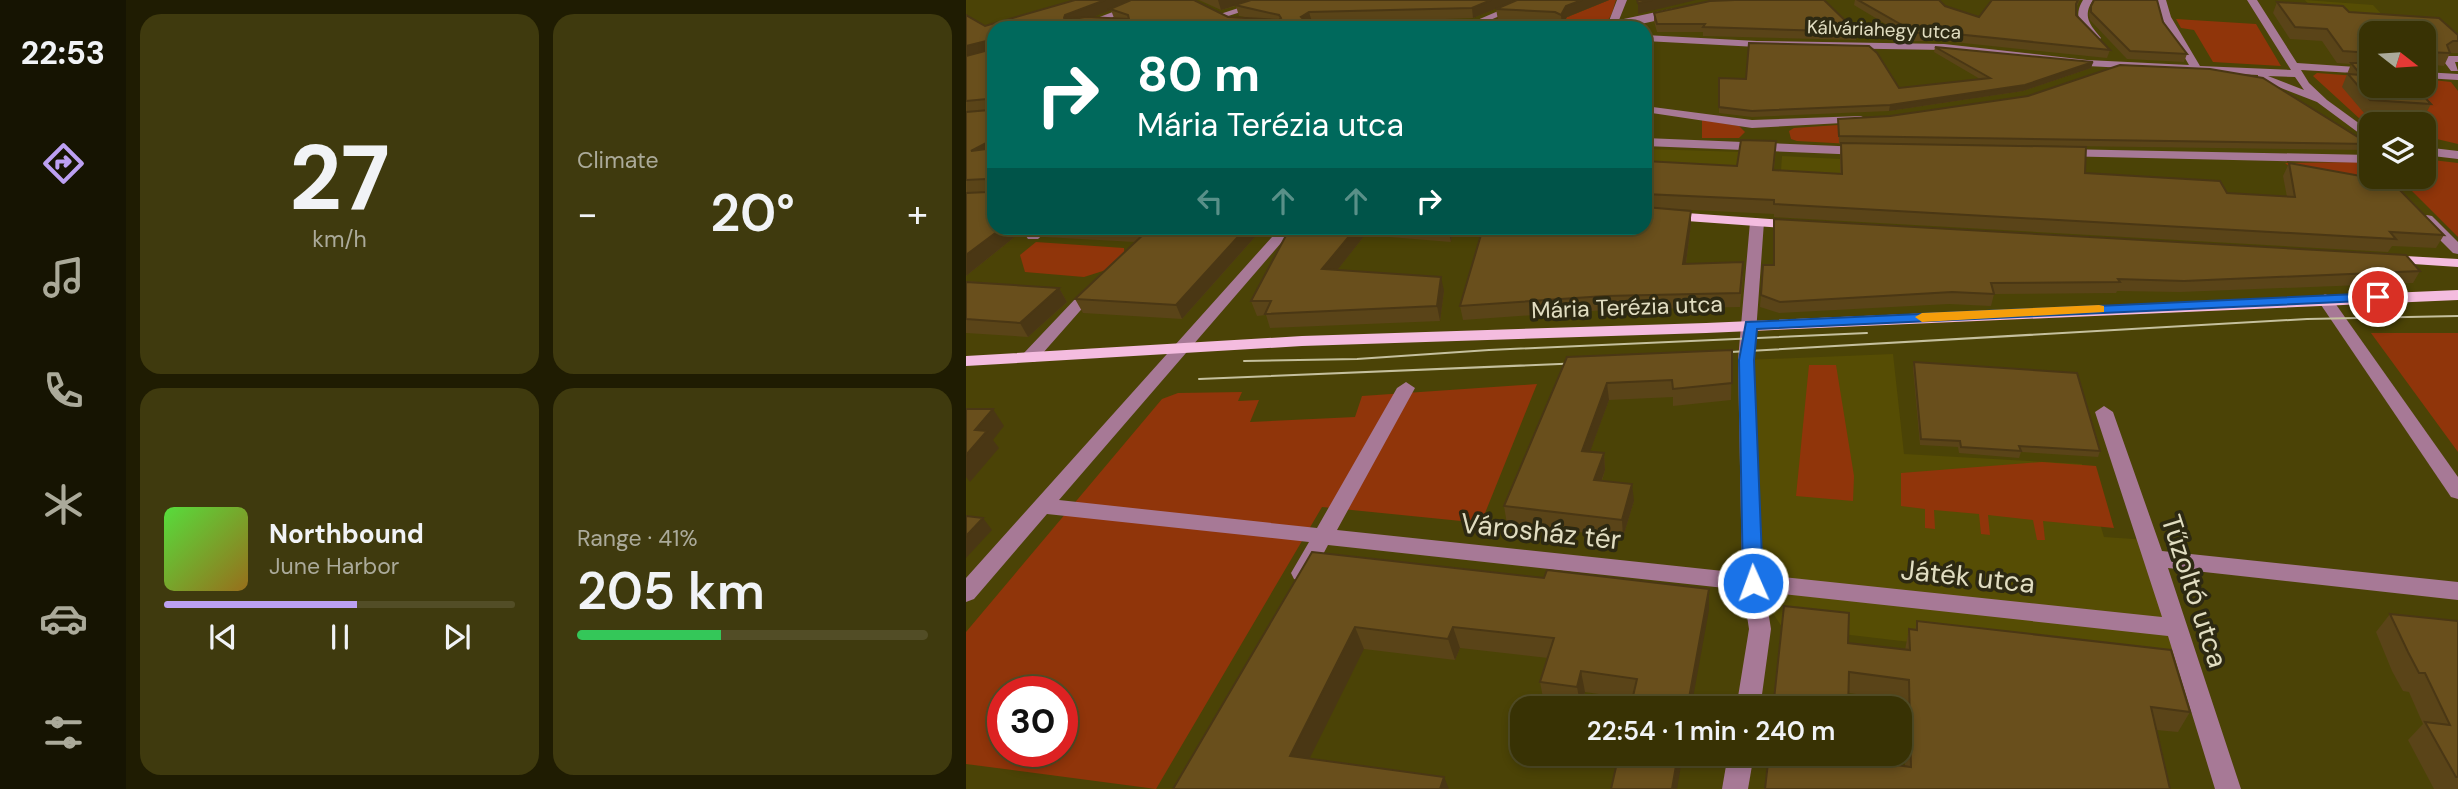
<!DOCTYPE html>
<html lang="en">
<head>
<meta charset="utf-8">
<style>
  body { margin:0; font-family:"DM Sans",sans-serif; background:#3f3a0e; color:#f1f3f6; height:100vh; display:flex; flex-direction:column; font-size:26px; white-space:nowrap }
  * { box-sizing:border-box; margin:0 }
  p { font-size:23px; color:#abaa9a }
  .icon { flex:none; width:38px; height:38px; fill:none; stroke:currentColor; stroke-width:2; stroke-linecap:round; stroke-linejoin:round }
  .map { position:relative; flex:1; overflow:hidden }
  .sheet { display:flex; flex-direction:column; gap:14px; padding:14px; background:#1f1c02; width:840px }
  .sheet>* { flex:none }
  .top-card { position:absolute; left:21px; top:21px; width:665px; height:214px; border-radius:21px; box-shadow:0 4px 10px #0003,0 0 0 2px #524d26; background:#00695c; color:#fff; overflow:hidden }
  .needle { width:46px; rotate:107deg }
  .controls { position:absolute; left:1393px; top:21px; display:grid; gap:14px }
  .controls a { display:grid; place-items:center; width:77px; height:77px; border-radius:14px; background:#383204; box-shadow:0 4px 10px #0003,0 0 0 2px #524d26; font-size:35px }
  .speed { position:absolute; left:21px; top:676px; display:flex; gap:14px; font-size:35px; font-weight:700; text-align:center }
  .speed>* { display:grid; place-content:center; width:91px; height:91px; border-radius:50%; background:#383204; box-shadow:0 4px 10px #0003,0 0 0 2px #524d26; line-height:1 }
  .speed .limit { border:10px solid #d22; background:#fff; color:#111 }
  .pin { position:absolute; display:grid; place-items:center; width:60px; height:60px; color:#fff; margin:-30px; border:4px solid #fff; border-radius:50%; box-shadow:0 2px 7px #0007 }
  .me { position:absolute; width:77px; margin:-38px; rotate:358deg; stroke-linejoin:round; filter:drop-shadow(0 0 5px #0008) }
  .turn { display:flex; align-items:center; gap:24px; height:147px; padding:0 35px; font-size:32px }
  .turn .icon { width:91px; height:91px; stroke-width:2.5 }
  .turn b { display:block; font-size:49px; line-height:60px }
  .lanes { display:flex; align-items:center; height:66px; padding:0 35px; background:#0003; justify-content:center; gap:35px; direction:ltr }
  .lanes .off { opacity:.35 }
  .big { font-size:52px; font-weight:600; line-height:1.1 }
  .sheet .widget { flex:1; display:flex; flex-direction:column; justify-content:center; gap:10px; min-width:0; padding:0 24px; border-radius:21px; background:#3f3a0e }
  .sheet .dial { align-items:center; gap:0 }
  .dial b { font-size:91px; line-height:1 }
  .song { display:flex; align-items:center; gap:21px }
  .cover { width:84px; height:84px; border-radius:10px; background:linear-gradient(135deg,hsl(110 70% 55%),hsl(40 70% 35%)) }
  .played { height:7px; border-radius:4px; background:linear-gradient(90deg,#bca0f2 55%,#524d26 55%) }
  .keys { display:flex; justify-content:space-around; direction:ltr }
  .heat { display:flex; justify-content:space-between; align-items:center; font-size:38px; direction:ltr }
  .charge { height:10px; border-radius:5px; background:linear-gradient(90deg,#34c759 41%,#524d26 0) }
  .sheet .tiles { flex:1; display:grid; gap:14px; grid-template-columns:repeat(2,1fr) }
  .trip { position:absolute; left:544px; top:696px; width:402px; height:70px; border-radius:21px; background:#383204; box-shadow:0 4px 10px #0003,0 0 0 2px #524d26; font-weight:600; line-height:70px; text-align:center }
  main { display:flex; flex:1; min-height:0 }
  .menu { display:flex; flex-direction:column; width:126px; justify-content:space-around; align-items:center; background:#161402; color:#abaa9a }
  .menu .icon { width:49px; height:49px }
  .menu .current { color:#bca0f2 }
  .menu b { font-size:32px; color:#f1f3f6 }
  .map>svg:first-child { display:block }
  .built { fill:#564d04 }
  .green { fill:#90350a; fill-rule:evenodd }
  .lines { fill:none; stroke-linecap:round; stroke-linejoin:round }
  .minor { fill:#a77996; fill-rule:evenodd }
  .major { fill:#f4bcdf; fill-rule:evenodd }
  .tram { stroke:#c5c09e; stroke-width:2 }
  .wall { fill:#5a4418; fill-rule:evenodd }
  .shaded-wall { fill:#4a3714 }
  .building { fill:#694f1c; stroke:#4a3714; stroke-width:2 }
  .route { fill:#1a73e8; stroke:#114b97; stroke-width:2 }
  .slow { fill:#f59e0b }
  .labels { text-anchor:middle; stroke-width:7; stroke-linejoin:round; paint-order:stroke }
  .far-street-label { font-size:19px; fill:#e1ddc1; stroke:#2d2912 }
  .street-label { font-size:23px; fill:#e1ddc1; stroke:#2d2912 }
  .near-street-label { font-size:28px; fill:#e1ddc1; stroke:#2d2912 }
</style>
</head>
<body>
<main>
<nav class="menu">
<b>22:53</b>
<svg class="icon current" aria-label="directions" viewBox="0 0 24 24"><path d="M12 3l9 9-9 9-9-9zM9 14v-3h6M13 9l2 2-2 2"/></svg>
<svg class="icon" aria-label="music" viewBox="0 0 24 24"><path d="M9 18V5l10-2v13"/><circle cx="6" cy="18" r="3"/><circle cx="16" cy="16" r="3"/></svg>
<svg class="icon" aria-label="phone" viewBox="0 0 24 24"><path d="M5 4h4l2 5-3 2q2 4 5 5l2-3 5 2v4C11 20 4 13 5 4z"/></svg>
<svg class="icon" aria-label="climate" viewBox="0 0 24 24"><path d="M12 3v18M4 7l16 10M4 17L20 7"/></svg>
<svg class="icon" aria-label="car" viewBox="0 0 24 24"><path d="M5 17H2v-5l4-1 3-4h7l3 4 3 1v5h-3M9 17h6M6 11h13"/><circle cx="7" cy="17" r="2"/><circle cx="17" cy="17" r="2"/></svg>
<svg class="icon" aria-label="filters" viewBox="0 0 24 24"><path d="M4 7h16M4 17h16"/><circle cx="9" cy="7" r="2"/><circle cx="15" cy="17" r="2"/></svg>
</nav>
<section class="sheet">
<div class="tiles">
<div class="widget dial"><b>27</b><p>km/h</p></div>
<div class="widget"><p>Climate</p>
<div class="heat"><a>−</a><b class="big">20°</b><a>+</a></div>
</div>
<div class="widget">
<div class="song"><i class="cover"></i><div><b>Northbound</b><p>June Harbor</p></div></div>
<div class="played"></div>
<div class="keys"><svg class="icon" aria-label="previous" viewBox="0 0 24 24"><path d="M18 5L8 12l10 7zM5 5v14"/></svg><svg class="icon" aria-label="pause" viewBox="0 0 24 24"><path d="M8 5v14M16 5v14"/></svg><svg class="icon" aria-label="next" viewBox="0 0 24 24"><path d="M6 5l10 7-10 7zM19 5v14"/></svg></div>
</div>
<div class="widget"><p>Range · 41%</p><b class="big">205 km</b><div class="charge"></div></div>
</div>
</section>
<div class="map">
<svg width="1492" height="789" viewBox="0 0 1492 789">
  <rect width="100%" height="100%" fill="#4b4306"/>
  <g class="built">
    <path d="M1339,0L1407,5L1433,33H1405L1392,65Z"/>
    <path d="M679,149L810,153L803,213L679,205Z"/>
    <path d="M816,156L874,159L877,217L812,213Z"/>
    <path d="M927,354L938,454L1116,464L1138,537L1182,540L1226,675L816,627L787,583L780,360Z"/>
  </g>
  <g class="green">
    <path d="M643,0H650C648,5 647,12 644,17C636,31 606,25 593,24L599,18Z"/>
    <path d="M1210,19L1290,24L1315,66L1247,62L1228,30L1215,28Z"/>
    <path d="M1351,73L1391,76L1387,88L1458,86V79L1485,82L1492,91V144L1458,136V124H1404L1394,119L1347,76Z"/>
    <path d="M736,120L773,126L779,132L773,138H736Z"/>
    <path d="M916,122L921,146L831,141L825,139L823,131L828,128Z"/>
    <path d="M1458,159L1492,163V237L1432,177H1458Z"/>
    <path d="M1392,162L1394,170L1407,182L1324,167L1319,163Z"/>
    <path d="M70,242L158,248L159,264L118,277L59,272L54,255Z"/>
    <path d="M1405,333H1492V452Z"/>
    <path d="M843,365H870L888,476L887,501L830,496Z"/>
    <path d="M571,384L515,523L356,507L190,789L0,764V632L196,399L212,393L276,392L272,401L293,400L284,422L389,417L396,396ZM37,691H96V751H37Z"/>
    <path d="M1076,462L1130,466L1148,528L1077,521L1079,540H1071L1067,520L1022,515L1024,535L1015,534L1013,514L968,510L969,529L959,528V509L935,506V473Z"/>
  </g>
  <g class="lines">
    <g class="minor">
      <path d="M178,0H192L119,28H105Z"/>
      <path d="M297,0H312L256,18L248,16Z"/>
      <path d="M558,0H571L510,26L502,24Z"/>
      <path d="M651,0H661L653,20L709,8L714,11C692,26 640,28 614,28L643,21Z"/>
      <path d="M1117,0H1127C1116,16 1124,25 1135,38L1133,40H1127C1114,27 1107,16 1117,0Z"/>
      <path d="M1190,0H1200L1205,17L1234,66L1325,70L1281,0H1291L1331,63L1405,68V74L1335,70L1343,83L1361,100L1405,132V142L1351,102L1292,79V75L1121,66L978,50L791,47L679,41V35L791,41L978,44L1121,60L1223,65L1195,17ZM1302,76L1329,77L1338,90Z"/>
      <path d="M1481,56H1492V62H1489L1492,71H1485L1476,59Z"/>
      <path d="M1458,72L1492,74V80L1458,78Z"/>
      <path d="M679,106L786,120L895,116L901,119L895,122L786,128L679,112Z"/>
      <path d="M679,138L896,147L902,151L896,155L679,146Z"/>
      <path d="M1458,147L1492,151V159L1458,155Z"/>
      <path d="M1095,149L1405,155V163L1091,156V150Z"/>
      <path d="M1461,215L1466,216L1492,242V254L1487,253L1456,222L1454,219Z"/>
      <path d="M791,218L798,222L788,360L797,575L1196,617L1129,412L1138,406L1147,412L1196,551L1492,582V600L1202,568L1275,789H1249L1202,636L799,592L805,629L794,709H770L783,629L777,590L362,545L344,579L336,582L328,579L325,573L343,542L81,514L8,599L0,602V578L314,228H328L93,500L351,528L431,388L440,382L449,388L371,530L776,573L772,360L784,222Z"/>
      <path d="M69,228H84L72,239H62L60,236Z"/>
      <path d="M1359,294L1364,296L1492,477V499L1485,497L1351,299Z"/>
      <path d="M116,295L121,297L124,300L121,303L69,362H57L55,358L57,354L111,297Z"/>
      <path d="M762,754H788L782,789H756Z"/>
    </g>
    <g class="major">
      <path d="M679,210L832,221L839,225L832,229L679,218Z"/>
      <path d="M1422,255L1492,259V267L1417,262L1415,259Z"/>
      <path d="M1492,290V300L740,333L336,346L0,366V356L336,336L740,323Z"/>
    </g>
    <g class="tram">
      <path d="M747,353L1341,319L1492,316"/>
      <path d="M278,361L391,359L523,350L901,333"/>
      <path d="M233,379L617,363"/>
    </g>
  </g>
  <g class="wall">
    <path d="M109,0L283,18L273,16L270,6L255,10L233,0H643L601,17L596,26L593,24V28H28V228H67L57,236L51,235L0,276V15L19,26ZM534,7L530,9L532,20H453L507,18ZM145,10L148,18L126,17Z"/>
    <path d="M889,0H973L979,6L1013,17L1026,0H1114L1110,8V15L1144,50L1141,58L978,41H948L888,5Z"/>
    <path d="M1311,2L1383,12L1492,35V53H1484L1478,66L1458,64V33H1405V86L1462,87L1458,96L1465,104L1458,117L1398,113L1376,87L1385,64L1371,63L1356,41L1324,39L1307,13Z"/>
    <path d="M1125,6L1197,22L1221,54L1218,62L1161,59L1124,20L1123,14Z"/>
    <path d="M688,13L891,32L890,40L737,36V32H691L688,21Z"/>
    <path d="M969,47L1127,62L1125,68L1057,91L923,111L786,117L753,113V78L933,88L1014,79L968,52Z"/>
    <path d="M872,119L1403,144L1400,150L873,143Z"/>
    <path d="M810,141L808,170L874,174V156L875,143L1119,173L1261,193L1321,197L1317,176L1323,163L1478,235L1470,248L1426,246L1422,252L824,218L808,217V214L684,208L725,224L720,264L777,276L774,307L640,310L497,320L494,306L679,228V161L771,166Z"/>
    <path d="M73,228H297L216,319L117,313L109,299L169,242L78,237Z"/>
    <path d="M324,228H487L485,242L399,235L371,270L478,291L474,321L304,328L300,315L291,316L285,301Z"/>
    <path d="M797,265L1454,271L1447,283L1214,292L1151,291L1150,293L1028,294L1025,306L983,304L813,313L794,307Z"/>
    <path d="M0,281L93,288L101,302L62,337L0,333Z"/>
    <path d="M766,350L765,400L707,406V397L643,400L624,451L638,453L639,470L636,481L668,501L657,537L541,524L538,506L601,357Z"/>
    <path d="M948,362L1134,451L1132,457L1055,452L1053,458L993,453L992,447L954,445L947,368Z"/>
    <path d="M346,552L578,578L743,589V610L666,699L619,692L615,708L578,703L574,682L582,658L494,648L489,660L398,649L207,789Z"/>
    <path d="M1424,614L1492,621V789H1468L1442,740L1457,724L1443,692L1437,691L1426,671L1410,632Z"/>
    <path d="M951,621L1224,712L1212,732L1190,730L799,789L880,758L939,766L938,700L882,693L807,709L882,643L939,650L943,629L949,630Z"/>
  </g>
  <g class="shaded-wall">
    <path d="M139,0H171L104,26L98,18L99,15Z"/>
    <path d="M252,0H288L255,10Z"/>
    <path d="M525,0H552L507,18L506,8Z"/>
    <path d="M616,0H643L601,17L596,26L595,15L600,6Z"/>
    <path d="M686,0H730L672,14V3Z"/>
    <path d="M343,12L346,22L338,28L335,17Z"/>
    <path d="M592,20L593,28H587Z"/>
    <path d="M24,40L28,48L0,58V46Z"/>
    <path d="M1127,62L1125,68L1057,91L923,111L924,105Z"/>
    <path d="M28,139V155L5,151Z"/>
    <path d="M725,211V224L718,278L717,264Z"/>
    <path d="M36,228H46L51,235L0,276V255Z"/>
    <path d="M53,228H67L57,236Z"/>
    <path d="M280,228H297L216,319L210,305Z"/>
    <path d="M390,228H397L399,235L361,283L356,269Z"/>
    <path d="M482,228H487L485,242L482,229Z"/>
    <path d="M475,277L478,291L474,321L471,306Z"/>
    <path d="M93,288L101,302L62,337L54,323Z"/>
    <path d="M641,383L643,400L618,468L616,451Z"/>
    <path d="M27,409L38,426L27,440L33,448L4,482L0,477V455L9,430Z"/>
    <path d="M638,453L639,470L630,497L628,480Z"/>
    <path d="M666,484L668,501L657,537L656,520Z"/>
    <path d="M17,518L26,530L0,558V536Z"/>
    <path d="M743,589V610L725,709H721Z"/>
    <path d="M389,627L398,649L335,776L324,756Z"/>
    <path d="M487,627L494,648L489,660L482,639Z"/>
    <path d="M615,671L619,692L615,708L611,687Z"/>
    <path d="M712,754H717L711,789H706Z"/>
    <path d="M478,777L483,789H474Z"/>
  </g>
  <g class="building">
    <path d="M109,0H139L99,15L98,18L100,20L120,17L163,19L162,15L144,9L165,0H228L262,17L313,20L315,18L313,15L269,5L285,0H525L506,8L343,12L335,17L338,20H592L587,28H28V139L5,151L28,148V228H36L0,255V193L21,192L23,190L20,179L0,180V112L23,110L24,102L21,99L0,101V56L23,50L24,40L0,46V15L19,26Z"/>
    <path d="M551,0H616L600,6L595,15L589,12L530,9Z"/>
    <path d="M671,0H686L672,3Z"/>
    <path d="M769,0H858L891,32L737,27L739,24H691L688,13L744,1Z"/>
    <path d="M892,0H973L979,6L1013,17L1026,0H1112L1110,4V15L1144,50L980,33H950Z"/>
    <path d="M1128,0H1191L1197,22L1221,54L1164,51L1125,12V6Z"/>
    <path d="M1311,2L1377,6L1383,12L1473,18L1492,35V41H1487L1481,45L1484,53L1458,52V33H1405V53L1377,51L1361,29L1329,27Z"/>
    <path d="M783,43L903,46L911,53L933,88L1024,78L969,47L1127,62L1059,85L924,105L786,111L753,107V78L780,79Z"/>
    <path d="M1385,63H1405V86H1458V83L1462,87L1448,86L1465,104L1404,100L1382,74L1395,75Z"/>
    <path d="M1154,65L1244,69L1297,78L1403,144L873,136L872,119L924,116L1062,96Z"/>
    <path d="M775,140L810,141L807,170L876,174L875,143L1120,147L1119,173L1254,181L1261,193L1329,197L1323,163L1400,177L1405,175V177H1416L1424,180L1478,235L1424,232L1430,239L825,205L808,204V200L679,194V161L771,166Z"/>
    <path d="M679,207L725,211L717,264L777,262L774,293L639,296L494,306L517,228H679Z"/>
    <path d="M808,219L1440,255L1454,271L1218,281L1152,279L1154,282L1025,283L1028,294L986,292L814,302L795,295L797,265H808Z"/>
    <path d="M146,228H280L210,305L109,299L182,230Z"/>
    <path d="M324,228H390L356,269L475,277L471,306L299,314L305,301H285Z"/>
    <path d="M0,282L93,288L54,323L0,319Z"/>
    <path d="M766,350V383L707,389L706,380L641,383L616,451L638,453L628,480L666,484L656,520L538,506L601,357Z"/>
    <path d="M948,362L1111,373L1134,451L1053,446L1055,451L995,447L994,441L955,439Z"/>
    <path d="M0,409H27L9,430L21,431L0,455Z"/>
    <path d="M0,516L17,518L0,536Z"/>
    <path d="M346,552L578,578L581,570L743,589L721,709H664L671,679L615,671L611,687L574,682L588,638L487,627L482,639L389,627L324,756L478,777L474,789H207Z"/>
    <path d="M818,606L883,613L882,643L944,650L943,629L951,630V621L1205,650L1224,712L1185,707L1204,789H799L803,754H880V758L945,767L943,680L883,672L882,709H807Z"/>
    <path d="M1424,614L1492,621V777H1490L1459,722L1484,725L1459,673H1453L1442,652Z"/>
    <path d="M653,754H712L706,789H645Z"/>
  </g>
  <path class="route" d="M1412,293L1417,294V300L791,329L788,360L797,583L794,589L787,591L780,589L777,583L773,360L780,322Z"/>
  <path class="slow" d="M1133,305L1138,306V312L956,322L949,317L956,313Z"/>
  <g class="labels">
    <g class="far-street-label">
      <text transform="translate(918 29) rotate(2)" y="7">Kálváriahegy utca</text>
    </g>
    <g class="street-label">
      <text transform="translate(661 307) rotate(-2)" y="8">Mária Terézia utca</text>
    </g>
    <g class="near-street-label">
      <text transform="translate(575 531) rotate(6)" y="10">Városház tér</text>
      <text transform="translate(1002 576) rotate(6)" y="10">Játék utca</text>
      <text transform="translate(1229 591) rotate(72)" y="10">Tűzoltó utca</text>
    </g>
  </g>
</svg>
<div class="controls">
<a><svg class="needle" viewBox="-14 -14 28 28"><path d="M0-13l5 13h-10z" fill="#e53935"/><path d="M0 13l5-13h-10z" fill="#abaa9a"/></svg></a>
<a><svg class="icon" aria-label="layers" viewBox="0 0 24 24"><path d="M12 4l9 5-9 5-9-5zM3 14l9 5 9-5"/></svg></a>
</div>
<div class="speed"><div class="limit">30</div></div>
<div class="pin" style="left:1412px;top:297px;background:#d93025"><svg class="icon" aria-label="arrive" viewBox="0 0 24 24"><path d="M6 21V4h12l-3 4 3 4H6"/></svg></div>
<svg class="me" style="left:787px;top:583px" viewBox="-20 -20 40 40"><circle r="17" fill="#1a73e8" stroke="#fff" stroke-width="3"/><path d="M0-11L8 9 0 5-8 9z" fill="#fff"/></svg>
<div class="trip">22:54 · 1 min · 240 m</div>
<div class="top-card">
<div class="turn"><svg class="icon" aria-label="right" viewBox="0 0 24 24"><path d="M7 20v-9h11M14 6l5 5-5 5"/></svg><div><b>80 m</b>Mária Terézia utca</div></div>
<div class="lanes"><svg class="icon off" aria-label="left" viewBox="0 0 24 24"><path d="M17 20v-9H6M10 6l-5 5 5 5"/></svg><svg class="icon off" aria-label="ahead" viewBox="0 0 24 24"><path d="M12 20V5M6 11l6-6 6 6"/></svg><svg class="icon off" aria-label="ahead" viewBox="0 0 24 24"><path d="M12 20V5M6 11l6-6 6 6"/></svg><svg class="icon" aria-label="right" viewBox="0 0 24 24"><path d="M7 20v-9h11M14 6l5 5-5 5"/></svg></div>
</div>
</div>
</main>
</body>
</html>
